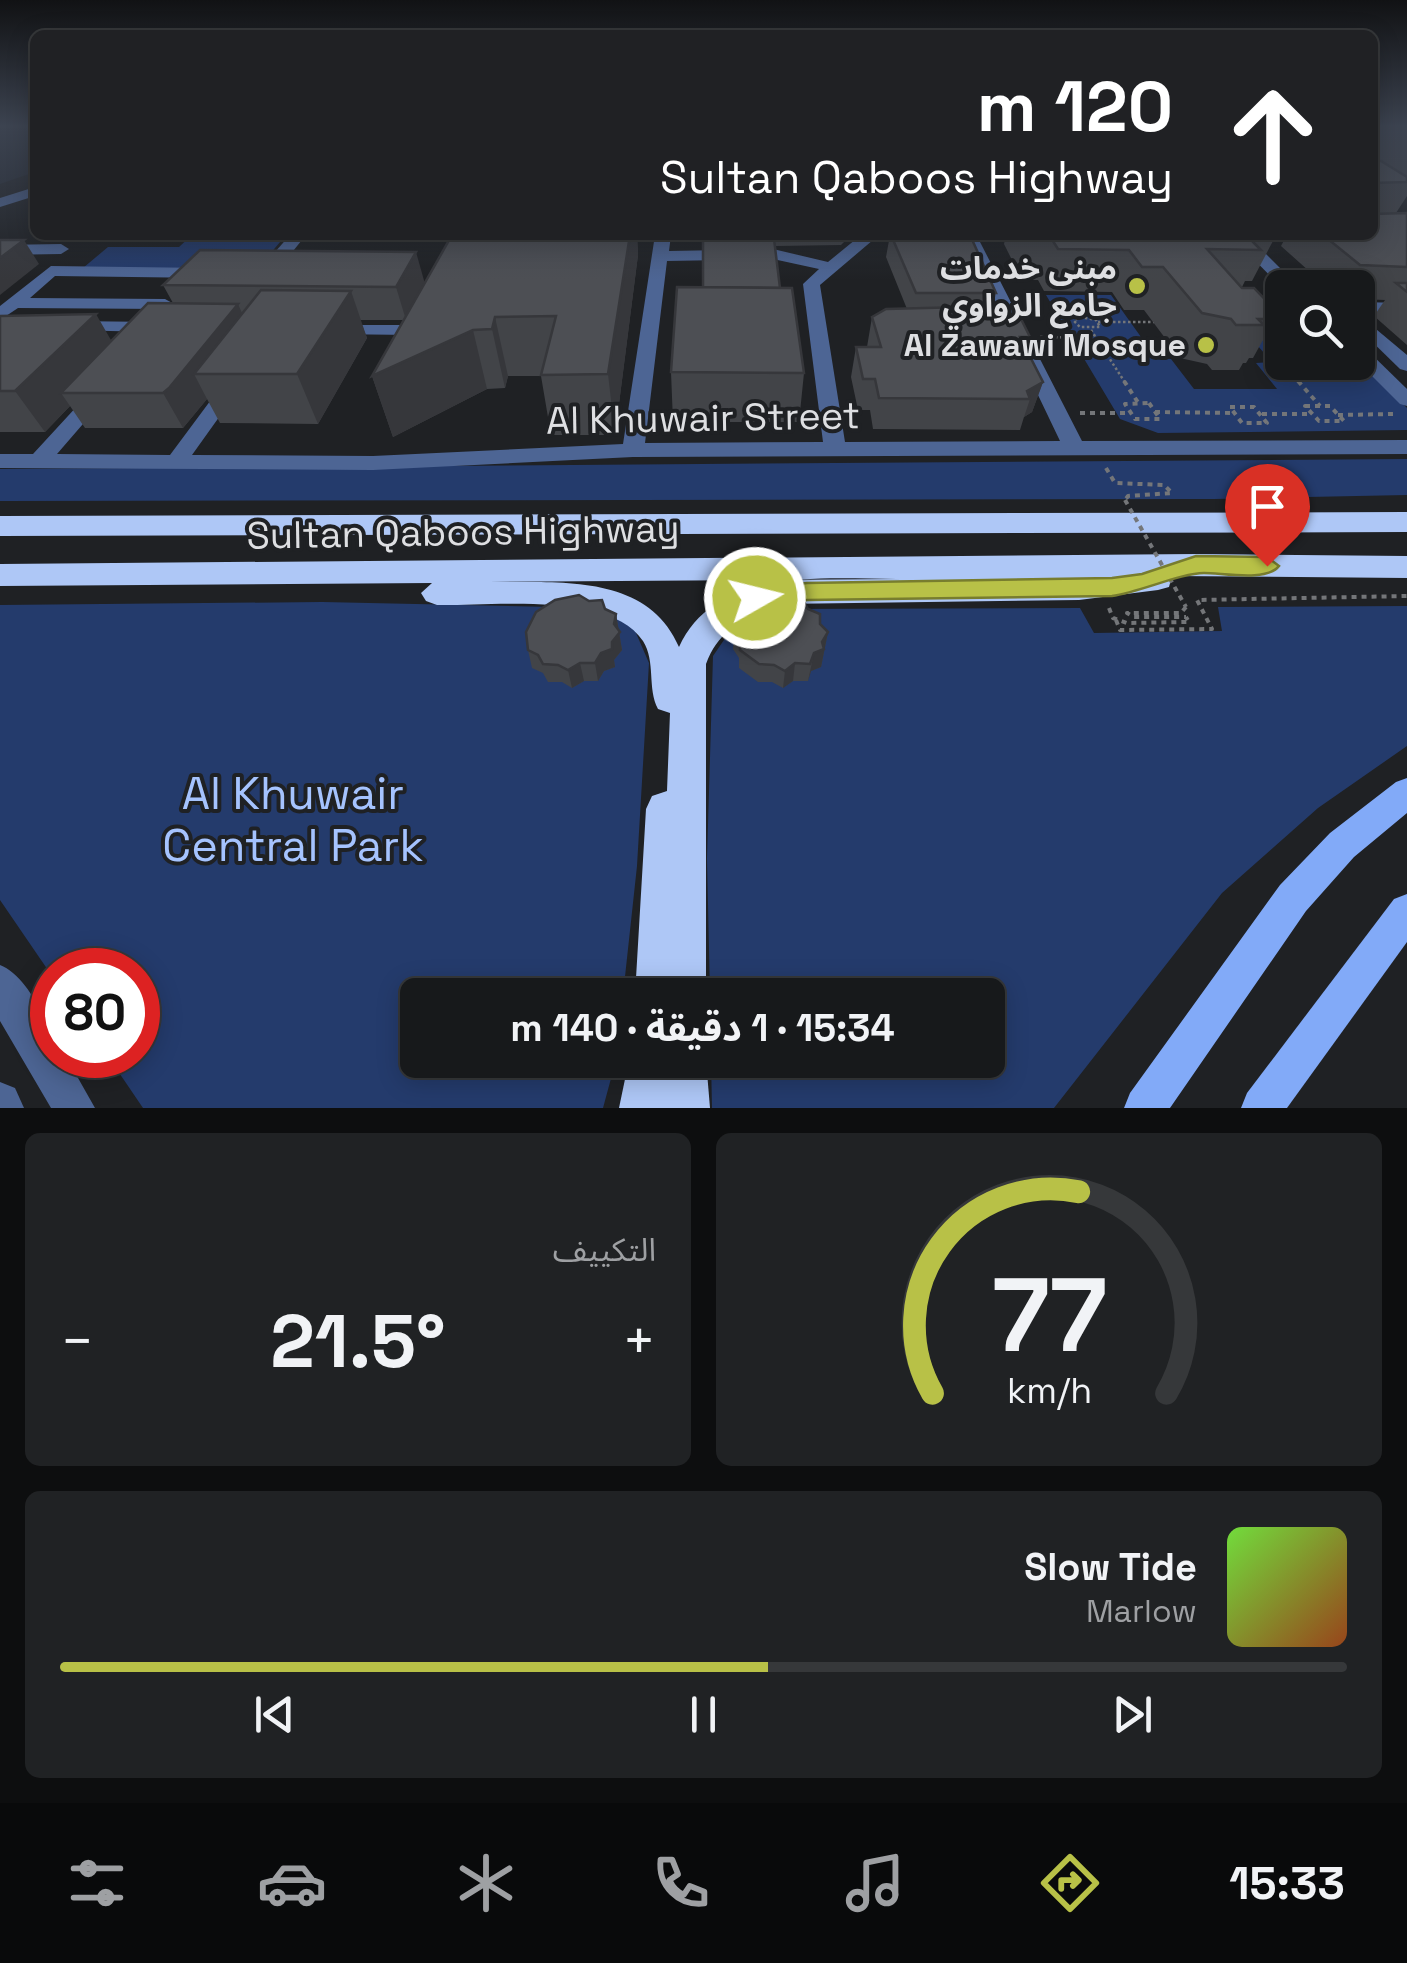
<!DOCTYPE html>
<html lang="ar">
<head>
<meta charset="utf-8">
<style>
  body { margin:0; font-family:"Space Grotesk","Noto Sans Arabic",sans-serif; background:#202224; color:#f1f3f6; direction:rtl; height:100vh; display:flex; flex-direction:column; font-size:38px; white-space:nowrap }
  * { box-sizing:border-box; margin:0 }
  p { font-size:32px; color:#9ea0a3 }
  .icon { flex:none; width:55px; height:55px; fill:none; stroke:currentColor; stroke-width:2; stroke-linecap:round; stroke-linejoin:round }
  .map { position:relative; height:1108px; overflow:hidden; direction:ltr }
  .details { display:flex; flex-direction:column; gap:25px; padding:25px; background:#0d0e0f; flex:1 }
  .details>* { flex:none }
  .guide { position:absolute; left:30px; top:30px; width:1348px; height:210px; border-radius:15px; box-shadow:0 5px 25px #0003,0 0 0 2px #36383a; direction:rtl; background:#202124; color:#fff; overflow:hidden }
  .controls { position:absolute; left:1265px; top:270px; display:grid; gap:20px }
  .controls a { display:grid; place-items:center; width:110px; height:110px; border-radius:15px; background:#17191b; box-shadow:0 5px 25px #0003,0 0 0 2px #36383a; font-size:50px }
  .speed { position:absolute; left:30px; top:948px; display:flex; gap:20px; font-size:50px; font-weight:700; text-align:center }
  .speed>* { display:grid; place-content:center; width:130px; height:130px; border-radius:50%; background:#17191b; box-shadow:0 5px 25px #0003,0 0 0 2px #36383a; line-height:1 }
  .speed .limit { border:15px solid #d22; background:#fff; color:#111 }
  .pin { position:absolute; display:grid; place-items:center; width:85px; height:85px; color:#fff; margin:-102px -42px; border-radius:50% 50% 50% 0; rotate:-45deg; box-shadow:0 0 10px #0007 }
  .pin .icon { rotate:45deg }
  .me { position:absolute; width:110px; margin:-55px; rotate:82deg; stroke-linejoin:round; filter:drop-shadow(0 0 8px #0008) }
  .turn { display:flex; align-items:center; gap:35px; height:210px; padding:0 40px; font-size:45px }
  .turn .icon { width:130px; height:130px; stroke-width:2.5 }
  .turn b { display:block; font-size:70px; line-height:85px }
  .big { font-size:75px; font-weight:700; line-height:1.1 }
  .details .tile { flex:1; display:flex; flex-direction:column; justify-content:center; gap:15px; min-width:0; padding:0 35px; border-radius:15px; background:#202224 }
  .details .dial { align-items:center; gap:0 }
  .dial svg { height:260px; overflow:visible; fill:none; stroke:#36383a; stroke-width:7; stroke-linecap:round; text-anchor:middle }
  .dial text { fill:#f1f3f6; stroke:none }
  .song { display:flex; align-items:center; gap:30px }
  .cover { width:120px; height:120px; border-radius:15px; background:linear-gradient(135deg,hsl(100 70% 55%),hsl(20 70% 35%)) }
  .played { height:10px; border-radius:5px; background:linear-gradient(90deg,#b8c147 55%,#36383a 55%) }
  .keys { display:flex; justify-content:space-around; direction:ltr }
  .heat { display:flex; justify-content:space-between; align-items:center; font-size:55px; direction:ltr }
  .details .tiles { flex:1; display:grid; gap:25px; grid-template-columns:1fr 1fr }
  .tile:last-child { grid-column:span 2 }
  .trip { position:absolute; left:400px; top:978px; width:605px; height:100px; border-radius:15px; background:#17191b; box-shadow:0 5px 25px #0003,0 0 0 2px #36383a; font-weight:700; line-height:100px; text-align:center; direction:rtl }
  .tabs { display:flex; height:160px; justify-content:space-around; align-items:center; background:#090a0b; color:#9ea0a3 }
  .tabs .icon { width:70px; height:70px }
  .tabs .on { color:#b8c147 }
  .tabs b { font-size:45px; color:#f1f3f6 }
  .map>svg:first-child { display:block }
  .built { fill:#242932 }
  .green { fill:#243b6c }
  .lines { fill:none; stroke-linecap:round; stroke-linejoin:round }
  .path-far1 { stroke:#747679; stroke-width:2.5; stroke-dasharray:2.5 2.5; stroke-linecap:butt }
  .path { stroke:#747679; stroke-width:4; stroke-dasharray:5 5; stroke-linecap:butt }
  .minor { fill:#4d6594; fill-rule:evenodd }
  .major { fill:#82aaf8; fill-rule:evenodd }
  .highway { fill:#aec7f6; fill-rule:evenodd }
  .path-bridge { stroke:#747679; stroke-width:4; stroke-dasharray:5 5; stroke-linecap:butt }
  .wall { fill:#424448 }
  .shaded-wall { fill:#36373b }
  .building { fill:#4d4f54; stroke:#36373b; stroke-width:2.5 }
  .route { fill:#b8c147; stroke:#787d2e; stroke-width:2.5 }
  .poi-dot { fill:#b8c147; stroke:#1f2124; stroke-width:4 }
  .labels { text-anchor:middle; stroke-width:8; stroke-linejoin:round; paint-order:stroke }
  .far-poi-label { font-size:32px; font-weight:bold; fill:#dedfe2; stroke:#1f2124; text-anchor:end }
  .street-label { font-size:38px; fill:#dedfe2; stroke:#1f2124 }
  .near-park-label { font-size:45px; fill:#a5c3fe; stroke:#1f2124 }
</style>
</head>
<body>
<div class="map">
<svg width="1407" height="1108" viewBox="0 0 1407 1108">
  <rect width="100%" height="100%" fill="#1f2124"/>
  <path class="built" d="M0,125H35V172L0,184Z"/>
  <g class="green">
    <path d="M192,235H286L258,268H83L108,247H179Z"/>
    <path d="M1046,295H1111L1156,358L1171,359L1194,389H1277L1256,363L1272,362L1214,296H1282V362H1358V359L1407,408V430L1158,433L1120,419Z"/>
    <path d="M1407,459V495L1215,499L0,501V469Z"/>
    <path d="M322,602L596,608L633,626L649,663L637,866L623,995H418V1060H616L603,1108H143L107,1055H138V970H52V976L0,900V605Z"/>
    <path d="M1407,606V746L1318,808L1222,893L1054,1108H712L711,1060H988V995H710L707,859L713,656L739,618L782,609L1080,608L1094,633L1222,631L1218,607Z"/>
  </g>
  <g class="lines">
    <g class="path-far1">
      <path d="M1080,317L1096,320L1100,327H1080L1074,321Z"/>
      <path d="M1098,322H1154"/>
      <path d="M1268,324H1282"/>
      <path d="M1091,330L1126,384"/>
      <path d="M1040,337L1096,338"/>
      <path d="M1261,338L1301,384"/>
    </g>
    <g class="path">
      <path d="M1124,381L1139,404"/>
      <path d="M1298,381L1320,406"/>
      <path d="M1149,403L1160,419H1135L1125,404Z"/>
      <path d="M1305,406H1330L1344,421H1319Z"/>
      <path d="M1230,407H1254L1267,423H1242Z"/>
      <path d="M1155,412L1235,413"/>
      <path d="M1080,413H1130"/>
      <path d="M1262,414H1312"/>
      <path d="M1338,415L1393,414"/>
      <path d="M1106,468L1115,483L1164,485L1172,493L1128,496L1125,500"/>
      <path d="M1186,607L1181,613H1127L1134,617H1186"/>
      <path d="M1109,608L1113,618L1127,623L1189,622L1186,617"/>
      <path d="M1116,620L1120,630L1212,629L1197,600L1407,596"/>
    </g>
    <g class="minor">
      <path d="M35,187V196L0,207V198Z"/>
      <path d="M290,235H306L272,277H260V269Z"/>
      <path d="M655,235H671L669,251L773,249L828,262L861,235H874L873,240L820,285L845,442L1060,441L964,240L950,235H1043L1042,241L1037,243L979,240L1082,441L1407,440V454L633,457L373,470L0,468V454H33L91,391L98,389L108,395L57,454L170,455L225,381L232,379L242,385L192,455L373,456L623,444ZM773,259L819,269L803,284L823,442L645,443L667,261Z"/>
      <path d="M1230,235H1247L1300,288H1282Z"/>
      <path d="M0,245L61,244L69,249L61,254L0,255Z"/>
      <path d="M51,266L208,268L216,273L208,278L55,276L30,298L165,299L174,304L165,309L18,308L0,320V306Z"/>
      <path d="M1358,302L1407,303V313L1358,312Z"/>
      <path d="M1358,314L1407,355V371L1400,369L1358,328Z"/>
      <path d="M68,321L158,322L167,327L158,332L62,330V322Z"/>
      <path d="M333,325H413L422,330L413,335L327,334V326Z"/>
      <path d="M1358,346L1365,348L1407,389V406L1400,404L1358,362Z"/>
      <path d="M0,965C28,976 52,1026 52,1055H65L95,1108H51L0,1021Z"/>
      <path d="M0,1082L15,1088L24,1108H0Z"/>
    </g>
    <g class="major">
      <path d="M1407,778V813L1354,857L1306,911L1170,1108H1124L1130,1093L1280,885L1330,833L1396,782Z"/>
      <path d="M1407,894V942L1287,1108H1241L1247,1093L1394,899Z"/>
    </g>
    <g class="highway">
      <path d="M1407,512V532L0,536V516Z"/>
      <path d="M1196,554L1407,556V578L1172,576L1169,587L1158,590L1079,600L782,604C747,617 720,627 706,664V995H635L646,809L652,796L667,791L670,713L658,709C647,688 656,662 643,641C611,591 491,606 437,605L426,601L421,593L432,583L0,586V564ZM904,579C830,580 717,564 679,647C647,572 556,583 489,582Z"/>
      <path d="M629,1060H706L710,1108H619Z"/>
    </g>
    <path class="path-bridge" d="M1125,500L1186,607"/>
  </g>
  <g class="wall">
    <path d="M1372,125H1407V196L1396,213H1407V345L1374,316L1385,300L1358,299V288H1328L1281,246L1287,235H1372Z"/>
    <path d="M82,235H148L143,240L85,241Z"/>
    <path d="M452,235H637L638,255L615,435H551L541,376H508L505,388L487,389L393,437L372,376L404,320H360L367,338L318,424L220,423L207,399L183,428H85L70,406L45,432H0V316L111,340L173,303L163,285L425,283Z"/>
    <path d="M715,235H845V241L841,245L775,246L780,288L804,373L799,422H673L671,372L703,287Z"/>
    <path d="M890,235H970L996,293L993,307L1012,317L1030,337L1026,350L1043,382L1032,412L1024,417L1020,430L873,429L870,410H858L851,377L856,347H867L872,317L907,309L886,257Z"/>
    <path d="M1006,235H1269L1274,239L1252,281H1245L1242,287L1278,313L1253,358H1249L1246,363H1243L1239,370H1212L1207,364L1180,358L1144,310H1124L1112,292L1044,291L1038,280H1022L1004,244Z"/>
    <path d="M808,609L828,632L821,667L811,671L808,681H793L783,688L772,682H758L739,668V658L733,649L736,614Z"/>
    <path d="M616,614L622,650L614,660L615,667L604,671L598,681H584L572,688L562,682H548L543,673L532,668L528,650Z"/>
  </g>
  <g class="shaded-wall">
    <path d="M630,235H637L638,255L615,435L608,374Z"/>
    <path d="M24,240L39,264L0,295V258Z"/>
    <path d="M416,252L425,284L406,320L396,287Z"/>
    <path d="M351,291L367,338L318,424L297,374Z"/>
    <path d="M238,304L253,338L194,374L207,399L183,428L163,393Z"/>
    <path d="M96,314L119,354L61,393L70,406L45,432L15,391Z"/>
    <path d="M495,317L508,376L505,388L492,329Z"/>
    <path d="M473,330L487,389L393,437L372,376Z"/>
    <path d="M1043,382L1032,412L1024,417L1030,399L1027,391Z"/>
    <path d="M616,614L622,650L614,660L615,667L604,671L598,681L595,663L601,653L612,642Z"/>
    <path d="M828,632L821,667L811,671L808,681L814,653Z"/>
    <path d="M580,663L584,681L572,688L568,670Z"/>
    <path d="M795,663L793,681L783,688L785,671Z"/>
  </g>
  <g class="building">
    <path d="M1372,161H1381L1407,177V182L1372,183Z"/>
    <path d="M1407,213V267L1360,265L1323,235H1372V214Z"/>
    <path d="M452,235H630L608,374L541,375L556,316L495,317L492,329L473,330L372,376Z"/>
    <path d="M891,235H970L996,293H916Z"/>
    <path d="M1033,235H1269L1274,239H1250L1261,250L1207,249L1242,288H1254L1278,313H1266L1271,319H1258L1264,325H1236L1231,319L1202,313L1163,267H1142L1129,250L1058,249L1051,238H1035Z"/>
    <path d="M774,239L780,288L703,287V240Z"/>
    <path d="M0,240H24L0,258Z"/>
    <path d="M200,250L416,252L396,287L163,285Z"/>
    <path d="M1396,283H1407V292Z"/>
    <path d="M677,287L792,288L804,373L671,372Z"/>
    <path d="M261,290L351,291L297,374H194Z"/>
    <path d="M148,303L238,304L169,388L163,393H61Z"/>
    <path d="M1006,306L1012,317H1020L1030,337H1020L1043,382L1027,391L1030,399L879,398L875,379H863L856,347H881L872,317L886,309Z"/>
    <path d="M96,314L15,391H0V316Z"/>
    <path d="M579,595L589,601L602,600L605,609L616,614L614,624L620,632L612,642V649L601,653L595,663H580L568,670L558,665L543,664L538,655L528,650L526,632L536,612L555,600Z"/>
    <path d="M779,595L790,601L803,600L808,609L820,614V624L828,632L822,642L824,649L814,653L810,664L795,663L785,671L774,665L759,664L740,650V641L733,632L739,625L736,614L759,600Z"/>
  </g>
  <linearGradient id="sky" x2="0" y2="1"><stop stop-color="#111214"/><stop offset="0.45" stop-color="#3c4350"/><stop offset="1" stop-color="#3c4350" stop-opacity="0"/></linearGradient>
  <rect width="1407" height="280" fill="url(#sky)"/>
  <path class="route" d="M1196,556L1267,557L1279,566C1267,582 1223,573 1204,573C1181,573 1140,592 1112,596L807,600L755,607L743,598L755,589L807,583L1112,578L1142,574Z"/>
  <g class="poi-dot">
    <circle cx="1137" cy="286" r="10"/>
    <circle cx="1206" cy="345" r="10"/>
  </g>
  <g class="labels">
    <g class="far-poi-label">
      <text x="1117" y="279">مبنى خدمات<tspan x="1117" dy="37">جامع الزواوي</tspan></text>
      <text x="1186" y="356">Al Zawawi Mosque</text>
    </g>
    <g class="street-label">
      <text transform="translate(703 418) rotate(-1)" y="13">Al Khuwair Street</text>
      <text transform="translate(463 532) rotate(-1)" y="13">Sultan Qaboos Highway</text>
    </g>
    <g class="near-park-label">
      <text x="293" y="809">Al Khuwair<tspan x="293" dy="52">Central Park</tspan></text>
    </g>
  </g>
</svg>
<div class="controls">
<a><svg class="icon" aria-label="search" viewBox="0 0 24 24"><circle cx="10" cy="10" r="6"/><path d="M15 15l6 6"/></svg></a>
</div>
<div class="speed"><div class="limit">80</div></div>
<div class="pin" style="left:1267px;top:566px;background:#d93025"><svg class="icon" aria-label="arrive" viewBox="0 0 24 24"><path d="M6 21V4h12l-3 4 3 4H6"/></svg></div>
<svg class="me" style="left:755px;top:598px" viewBox="-20 -20 40 40"><circle r="17" fill="#b8c147" stroke="#fff" stroke-width="3"/><path d="M0-11L8 9 0 5-8 9z" fill="#fff"/></svg>
<div class="trip">15:34 · 1 دقيقة · 140 m</div>
<div class="guide">
<div class="turn"><svg class="icon" aria-label="ahead" viewBox="0 0 24 24"><path d="M12 20V5M6 11l6-6 6 6"/></svg><div><b>120 m</b>Sultan Qaboos Highway</div></div>
</div>
</div>
<section class="details">
<div class="tiles">
<div class="tile dial"><svg viewBox="0 0 100 80">
<path d="M14 69A42 42 0 1 1 86 69"/>
<path d="M14 69A42 42 0 0 1 59 7" stroke="#b8c147"/>
<text x="50" y="56" font-size="32" font-weight="700">77</text>
<text x="50" y="72" font-size="11">km/h</text>
</svg></div>
<div class="tile"><p>التكييف</p>
<div class="heat"><a>−</a><b class="big">21.5°</b><a>+</a></div>
</div>
<div class="tile">
<div class="song"><i class="cover"></i><div><b>Slow Tide</b><p>Marlow</p></div></div>
<div class="played"></div>
<div class="keys"><svg class="icon" aria-label="previous" viewBox="0 0 24 24"><path d="M18 5L8 12l10 7zM5 5v14"/></svg><svg class="icon" aria-label="pause" viewBox="0 0 24 24"><path d="M8 5v14M16 5v14"/></svg><svg class="icon" aria-label="next" viewBox="0 0 24 24"><path d="M6 5l10 7-10 7zM19 5v14"/></svg></div>
</div>
</div>
</section>
<nav class="tabs">
<b>15:33</b>
<svg class="icon on" aria-label="directions" viewBox="0 0 24 24"><path d="M12 3l9 9-9 9-9-9zM9 14v-3h6M13 9l2 2-2 2"/></svg>
<svg class="icon" aria-label="music" viewBox="0 0 24 24"><path d="M9 18V5l10-2v13"/><circle cx="6" cy="18" r="3"/><circle cx="16" cy="16" r="3"/></svg>
<svg class="icon" aria-label="phone" viewBox="0 0 24 24"><path d="M5 4h4l2 5-3 2q2 4 5 5l2-3 5 2v4C11 20 4 13 5 4z"/></svg>
<svg class="icon" aria-label="climate" viewBox="0 0 24 24"><path d="M12 3v18M4 7l16 10M4 17L20 7"/></svg>
<svg class="icon" aria-label="car" viewBox="0 0 24 24"><path d="M5 17H2v-5l4-1 3-4h7l3 4 3 1v5h-3M9 17h6M6 11h13"/><circle cx="7" cy="17" r="2"/><circle cx="17" cy="17" r="2"/></svg>
<svg class="icon" aria-label="filters" viewBox="0 0 24 24"><path d="M4 7h16M4 17h16"/><circle cx="9" cy="7" r="2"/><circle cx="15" cy="17" r="2"/></svg>
</nav>
</body>
</html>
